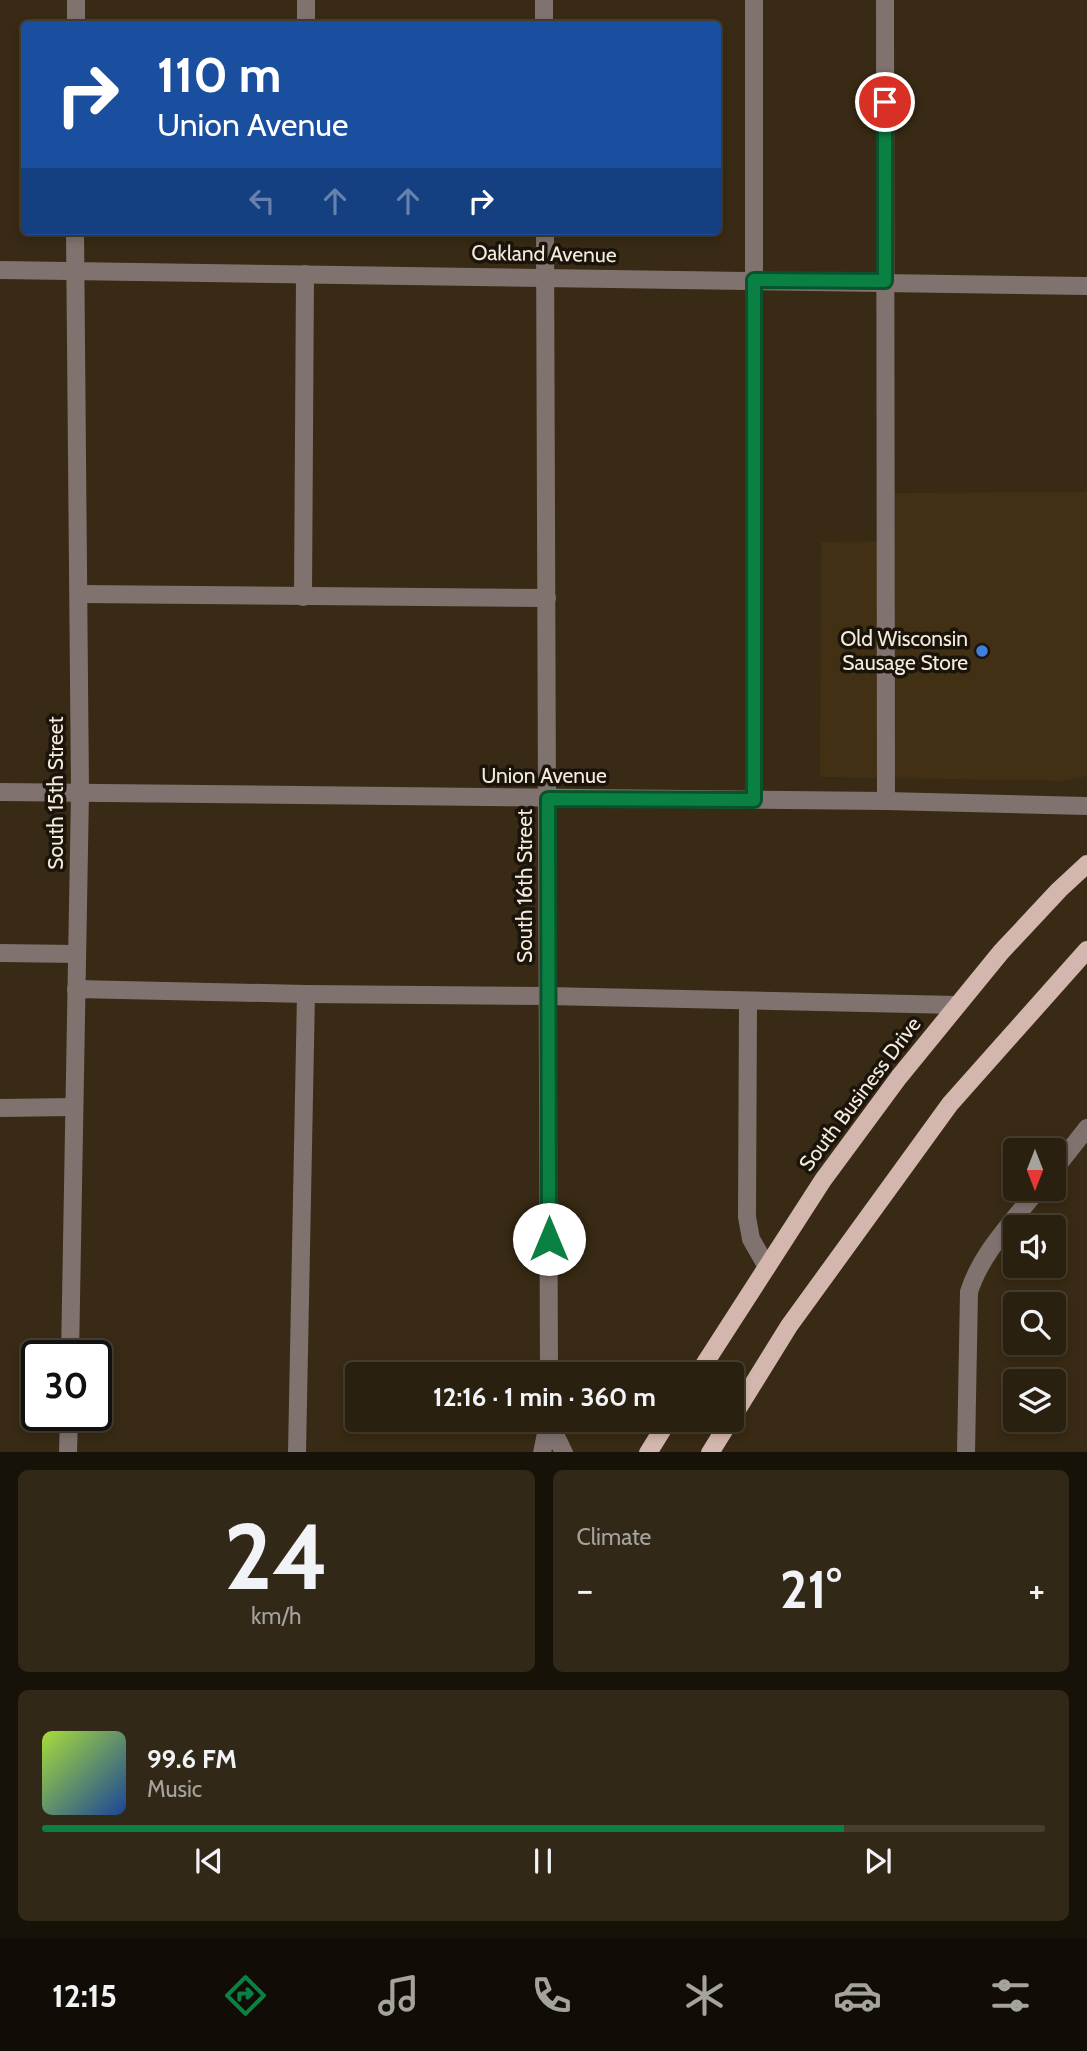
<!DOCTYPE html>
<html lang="en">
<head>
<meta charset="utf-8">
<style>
  body { margin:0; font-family:Cabin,sans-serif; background:#322818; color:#f1f3f6; height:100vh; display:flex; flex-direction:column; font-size:26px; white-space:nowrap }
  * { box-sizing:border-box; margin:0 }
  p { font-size:23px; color:#a5a39e }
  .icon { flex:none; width:38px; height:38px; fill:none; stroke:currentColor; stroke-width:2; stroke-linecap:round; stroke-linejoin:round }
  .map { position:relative; height:1452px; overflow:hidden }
  .panel { display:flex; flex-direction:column; gap:18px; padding:18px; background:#171208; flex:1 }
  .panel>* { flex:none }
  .banner { position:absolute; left:21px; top:21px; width:700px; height:214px; border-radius:7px; box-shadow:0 4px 10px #0003,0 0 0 2px #463e2f; background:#1a4fa0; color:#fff; overflow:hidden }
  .needle { width:46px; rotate:180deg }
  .fabs { position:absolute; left:1003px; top:1138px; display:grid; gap:14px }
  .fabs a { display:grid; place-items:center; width:63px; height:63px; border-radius:7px; background:#2a200f; box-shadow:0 4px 10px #0003,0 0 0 2px #463e2f; font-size:35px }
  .speed { position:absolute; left:21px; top:1340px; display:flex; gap:14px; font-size:35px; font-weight:700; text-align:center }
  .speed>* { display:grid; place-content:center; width:91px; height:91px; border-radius:50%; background:#2a200f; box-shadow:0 4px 10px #0003,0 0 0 2px #463e2f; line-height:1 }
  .speed .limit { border:4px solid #111; border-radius:10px; background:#fff; color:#111 }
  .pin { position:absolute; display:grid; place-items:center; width:60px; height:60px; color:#fff; margin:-30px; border:4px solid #fff; border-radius:50%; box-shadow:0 2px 7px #0007 }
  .me { position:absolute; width:77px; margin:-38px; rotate:0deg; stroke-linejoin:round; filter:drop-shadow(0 0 5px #0008) }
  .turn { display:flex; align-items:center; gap:24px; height:147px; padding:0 21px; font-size:32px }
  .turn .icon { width:91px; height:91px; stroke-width:2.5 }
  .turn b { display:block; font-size:49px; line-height:60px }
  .lanes { display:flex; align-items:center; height:66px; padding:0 21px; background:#0003; justify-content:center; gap:35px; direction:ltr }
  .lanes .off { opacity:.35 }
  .big { font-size:52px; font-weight:700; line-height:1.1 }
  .panel .tile { flex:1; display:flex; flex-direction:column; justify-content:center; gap:10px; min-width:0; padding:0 24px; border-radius:10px; background:#322818 }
  .panel .dial { align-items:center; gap:0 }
  .dial b { font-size:91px; line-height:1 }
  .song { display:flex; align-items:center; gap:21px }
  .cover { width:84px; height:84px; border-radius:10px; background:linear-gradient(135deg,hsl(80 70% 55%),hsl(220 70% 35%)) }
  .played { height:7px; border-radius:4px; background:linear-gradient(90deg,#0b8043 80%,#463e2f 80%) }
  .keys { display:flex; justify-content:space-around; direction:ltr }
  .heat { display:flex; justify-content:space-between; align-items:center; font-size:38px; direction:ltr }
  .panel .tiles { flex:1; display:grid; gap:18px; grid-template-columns:1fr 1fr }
  .tile:last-child { grid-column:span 2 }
  .trip { position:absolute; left:345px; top:1362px; width:399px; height:70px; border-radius:7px; background:#2a200f; box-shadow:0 4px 10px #0003,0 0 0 2px #463e2f; font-weight:700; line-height:70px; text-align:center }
  .dock { display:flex; height:112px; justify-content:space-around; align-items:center; background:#110d06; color:#a5a39e }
  .dock .icon { width:49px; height:49px }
  .dock .on { color:#0b8043 }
  .dock b { font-size:32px; color:#f1f3f6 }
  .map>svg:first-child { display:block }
  .built { fill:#413013 }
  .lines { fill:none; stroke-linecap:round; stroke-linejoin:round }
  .minor { stroke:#80726e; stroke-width:18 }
  .major { stroke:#d3b7ae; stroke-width:18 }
  .route-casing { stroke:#07532c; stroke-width:18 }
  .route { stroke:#0b8043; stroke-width:12 }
  .shop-dot { fill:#3f7fe0; stroke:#1a140b; stroke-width:2.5 }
  .labels { text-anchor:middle; stroke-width:7; stroke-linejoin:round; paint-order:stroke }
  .street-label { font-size:21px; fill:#f4ebde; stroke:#1a140b }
  .poi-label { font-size:21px; fill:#f4ebde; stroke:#1a140b; text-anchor:end }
</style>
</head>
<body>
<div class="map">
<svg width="1087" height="1453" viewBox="0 0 1087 1453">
  <rect width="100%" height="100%" fill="#382a14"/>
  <path class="built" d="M1087,492V776L1063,781L820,777L821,542L895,541V493Z"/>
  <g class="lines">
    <g class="minor">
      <path d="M544,0V24"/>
      <path d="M885,0L886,801"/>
      <path d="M76,24V0"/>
      <path d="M306,24V0"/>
      <path d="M545,231L549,1374"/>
      <path d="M0,270L1087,286"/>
      <path d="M79,594L547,598"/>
      <path d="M303,597L305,274"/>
      <path d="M0,792L886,801L1087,806"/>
      <path d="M754,800V0"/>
      <path d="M0,953L77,954"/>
      <path d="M76,989L306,994L548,996L956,1005"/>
      <path d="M748,1001L747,1217L751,1239L767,1267"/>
      <path d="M0,1108L74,1107"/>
      <path d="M1054,1170L1087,1128"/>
      <path d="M70,1356L80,793L75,231"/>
      <path d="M549,1422L564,1453"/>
      <path d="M68,1453L69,1416"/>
      <path d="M297,1453L306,994"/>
      <path d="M542,1453L549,1419"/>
      <path d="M966,1453L969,1292C981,1253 1014,1220 1039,1188"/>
    </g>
    <g class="major">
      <path d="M698,1374L823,1180L899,1077L1001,952L1059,890L1087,864"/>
      <path d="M732,1418L789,1326L950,1104L1087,950"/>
      <path d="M648,1453L669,1419"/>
      <path d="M710,1453L731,1419"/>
    </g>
  </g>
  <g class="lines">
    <g class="route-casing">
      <path id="route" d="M549,1239L548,799L754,800V280L885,281V102"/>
    </g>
    <use href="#route" class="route"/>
  </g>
  <circle class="shop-dot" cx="982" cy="651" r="7"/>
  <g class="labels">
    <g class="street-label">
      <text transform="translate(544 254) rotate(1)" y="7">Oakland Avenue</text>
      <text x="544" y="783">Union Avenue</text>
      <text transform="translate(56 793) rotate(-90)" y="7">South 15th Street</text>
      <text transform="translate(525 886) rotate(-90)" y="7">South 16th Street</text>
      <text transform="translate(860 1094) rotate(-53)" y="7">South Business Drive</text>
    </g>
    <g class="poi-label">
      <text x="968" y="646">Old Wisconsin<tspan x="968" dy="24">Sausage Store</tspan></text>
    </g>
  </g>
</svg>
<div class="fabs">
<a><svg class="needle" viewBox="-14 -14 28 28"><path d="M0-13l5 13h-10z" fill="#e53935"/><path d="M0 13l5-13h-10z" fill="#a5a39e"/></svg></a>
<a><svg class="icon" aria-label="sound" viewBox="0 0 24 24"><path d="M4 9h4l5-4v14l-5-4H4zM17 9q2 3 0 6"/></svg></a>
<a><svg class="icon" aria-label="search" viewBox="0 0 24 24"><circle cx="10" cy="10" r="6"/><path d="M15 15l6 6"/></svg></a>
<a><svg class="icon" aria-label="layers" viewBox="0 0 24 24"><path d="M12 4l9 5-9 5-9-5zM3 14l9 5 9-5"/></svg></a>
</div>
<div class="speed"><div class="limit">30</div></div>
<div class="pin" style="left:885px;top:102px;background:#d93025"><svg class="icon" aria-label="arrive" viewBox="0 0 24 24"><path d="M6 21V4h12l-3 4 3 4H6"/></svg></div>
<svg class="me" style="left:549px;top:1239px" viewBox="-20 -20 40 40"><circle r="19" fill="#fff"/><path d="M0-13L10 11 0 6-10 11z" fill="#0b8043"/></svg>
<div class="trip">12:16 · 1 min · 360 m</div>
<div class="banner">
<div class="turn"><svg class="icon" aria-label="right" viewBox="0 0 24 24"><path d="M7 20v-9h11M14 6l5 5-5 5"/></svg><div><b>110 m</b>Union Avenue</div></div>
<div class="lanes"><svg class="icon off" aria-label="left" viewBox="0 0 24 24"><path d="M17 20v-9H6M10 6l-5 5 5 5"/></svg><svg class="icon off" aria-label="ahead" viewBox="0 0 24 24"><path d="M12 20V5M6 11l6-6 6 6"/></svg><svg class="icon off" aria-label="ahead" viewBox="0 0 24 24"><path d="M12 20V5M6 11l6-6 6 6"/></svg><svg class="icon" aria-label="right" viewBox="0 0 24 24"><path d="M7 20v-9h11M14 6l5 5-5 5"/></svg></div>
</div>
</div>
<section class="panel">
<div class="tiles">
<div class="tile dial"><b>24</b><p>km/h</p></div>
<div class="tile"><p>Climate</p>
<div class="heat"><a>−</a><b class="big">21°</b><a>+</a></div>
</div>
<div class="tile">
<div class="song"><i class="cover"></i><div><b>99.6 FM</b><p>Music</p></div></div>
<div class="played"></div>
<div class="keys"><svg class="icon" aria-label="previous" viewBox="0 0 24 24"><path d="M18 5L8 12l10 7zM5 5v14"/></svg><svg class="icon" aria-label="pause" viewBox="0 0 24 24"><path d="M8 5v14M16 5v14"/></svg><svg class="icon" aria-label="next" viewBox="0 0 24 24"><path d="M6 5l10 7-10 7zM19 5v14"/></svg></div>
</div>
</div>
</section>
<nav class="dock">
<b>12:15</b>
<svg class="icon on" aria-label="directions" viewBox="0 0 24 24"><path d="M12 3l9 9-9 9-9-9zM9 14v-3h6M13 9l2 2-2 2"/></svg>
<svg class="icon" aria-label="music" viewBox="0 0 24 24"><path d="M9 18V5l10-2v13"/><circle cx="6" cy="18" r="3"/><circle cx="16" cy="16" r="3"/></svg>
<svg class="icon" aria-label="phone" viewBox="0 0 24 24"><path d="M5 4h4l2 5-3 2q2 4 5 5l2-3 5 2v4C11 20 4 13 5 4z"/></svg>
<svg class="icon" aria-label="climate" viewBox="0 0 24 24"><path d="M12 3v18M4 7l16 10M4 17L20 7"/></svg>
<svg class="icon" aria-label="car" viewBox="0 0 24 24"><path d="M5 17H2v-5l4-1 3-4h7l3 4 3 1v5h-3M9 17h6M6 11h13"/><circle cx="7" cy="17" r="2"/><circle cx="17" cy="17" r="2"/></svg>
<svg class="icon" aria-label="filters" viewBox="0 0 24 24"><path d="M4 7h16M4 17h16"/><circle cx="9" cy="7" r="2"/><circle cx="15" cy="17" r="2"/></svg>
</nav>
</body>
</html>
